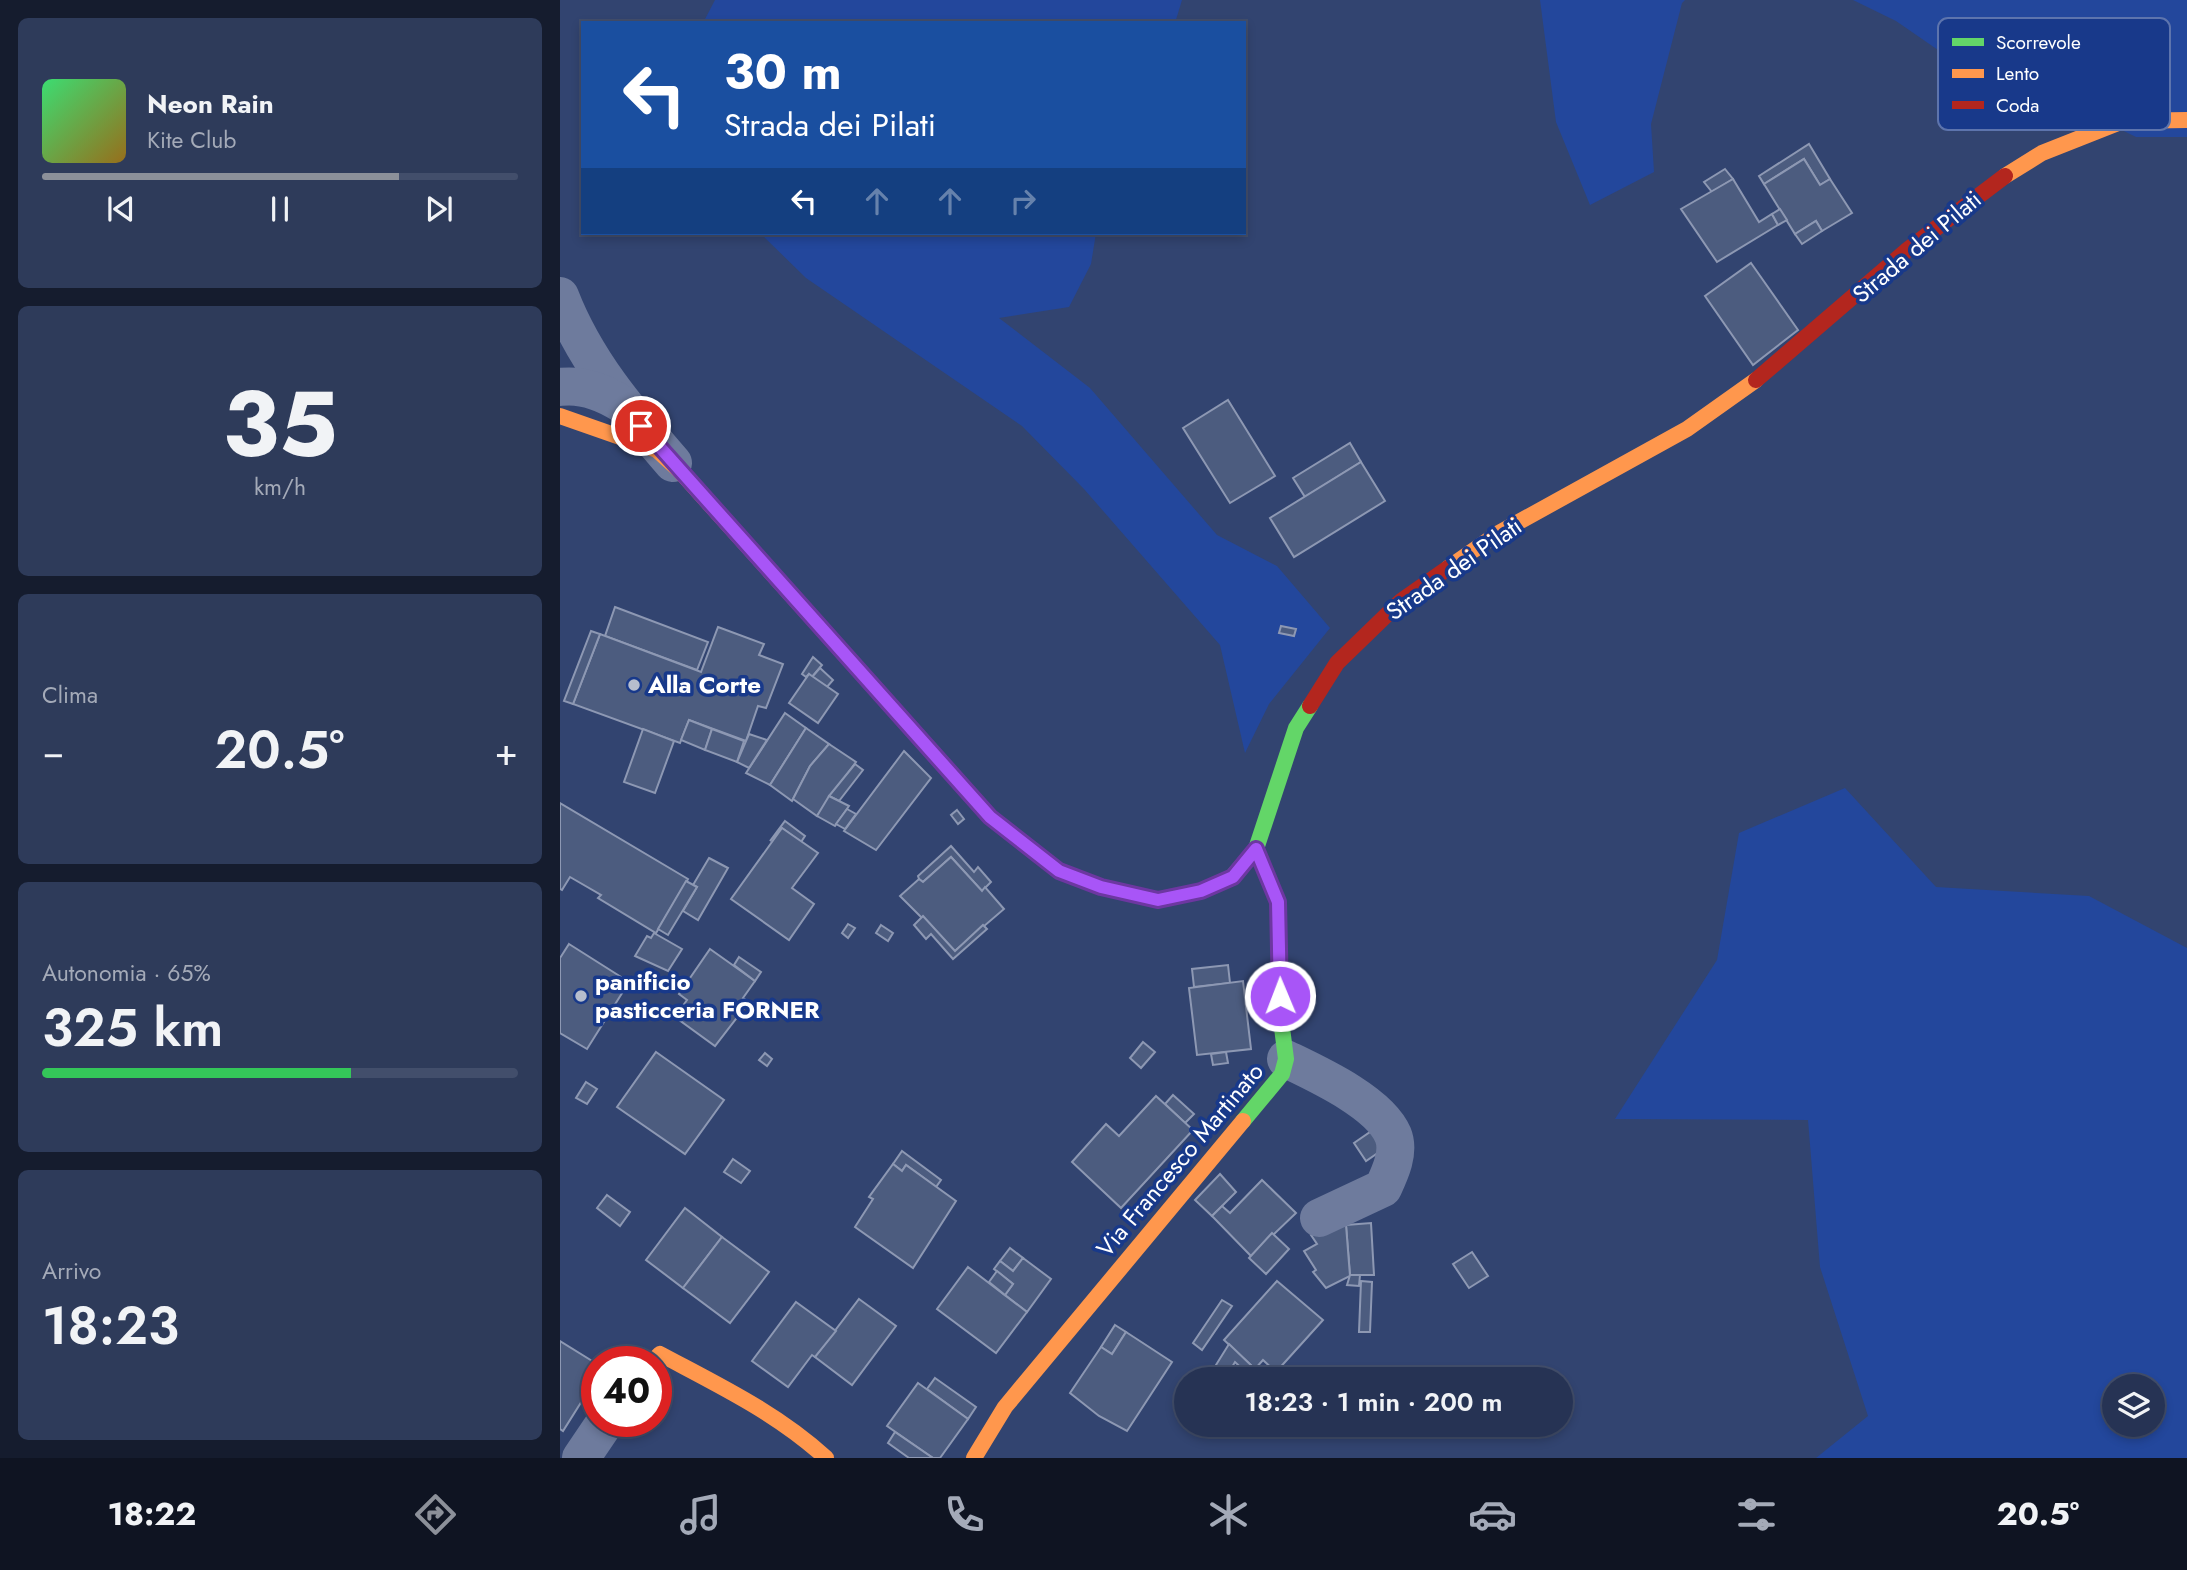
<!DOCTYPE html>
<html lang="it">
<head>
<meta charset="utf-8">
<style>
  body { margin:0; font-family:Jost,sans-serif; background:#2e3b5a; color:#f1f3f6; height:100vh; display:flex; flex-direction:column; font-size:26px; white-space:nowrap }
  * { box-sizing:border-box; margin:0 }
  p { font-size:23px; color:#a4aab8 }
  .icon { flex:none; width:38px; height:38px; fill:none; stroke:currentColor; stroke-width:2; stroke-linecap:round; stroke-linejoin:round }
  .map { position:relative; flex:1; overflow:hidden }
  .sheet { display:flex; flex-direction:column; gap:18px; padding:18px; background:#151c2e; width:560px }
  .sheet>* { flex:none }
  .banner { position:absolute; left:21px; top:21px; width:665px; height:214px; border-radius:0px; box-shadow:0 4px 10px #0003,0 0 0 2px #424e6b; background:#1a4fa0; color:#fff; overflow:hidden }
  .tools { position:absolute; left:1542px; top:1374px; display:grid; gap:14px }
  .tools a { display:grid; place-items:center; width:63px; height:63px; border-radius:50%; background:#263354; box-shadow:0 4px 10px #0003,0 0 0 2px #424e6b; font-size:35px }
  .speed { position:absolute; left:21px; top:1346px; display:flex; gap:14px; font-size:35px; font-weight:700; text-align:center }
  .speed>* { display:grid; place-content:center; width:91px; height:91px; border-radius:50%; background:#263354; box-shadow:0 4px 10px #0003,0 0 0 2px #424e6b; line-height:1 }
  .speed .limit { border:10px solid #d22; background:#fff; color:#111 }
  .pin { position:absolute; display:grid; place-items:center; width:60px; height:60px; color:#fff; margin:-30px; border:4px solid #fff; border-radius:50%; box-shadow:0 2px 7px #0007 }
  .me { position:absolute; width:77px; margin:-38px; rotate:359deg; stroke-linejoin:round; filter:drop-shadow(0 0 5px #0008) }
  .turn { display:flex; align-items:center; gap:24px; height:147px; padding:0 28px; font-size:32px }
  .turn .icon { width:91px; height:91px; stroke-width:2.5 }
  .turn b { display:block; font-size:49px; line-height:60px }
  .lanes { display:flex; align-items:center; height:66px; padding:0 28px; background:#0003; justify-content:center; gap:35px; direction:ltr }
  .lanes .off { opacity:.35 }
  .big { font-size:52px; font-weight:600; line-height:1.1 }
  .sheet .widget { flex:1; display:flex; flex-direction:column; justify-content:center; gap:10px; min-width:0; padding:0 24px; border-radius:10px; background:#2e3b5a }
  .sheet .dial { align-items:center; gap:0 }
  .dial b { font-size:91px; line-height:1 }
  .song { display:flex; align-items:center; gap:21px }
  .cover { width:84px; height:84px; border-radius:10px; background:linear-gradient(135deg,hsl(140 70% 55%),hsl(40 70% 35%)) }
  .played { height:7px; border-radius:4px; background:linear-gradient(90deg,#8c9099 75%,#424e6b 75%) }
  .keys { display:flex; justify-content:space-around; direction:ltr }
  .heat { display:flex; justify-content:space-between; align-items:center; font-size:38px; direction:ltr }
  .charge { height:10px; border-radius:5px; background:linear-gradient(90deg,#34c759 65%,#424e6b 0) }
  .trip { position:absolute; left:614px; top:1367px; width:399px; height:70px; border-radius:35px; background:#263354; box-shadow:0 4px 10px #0003,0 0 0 2px #424e6b; font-weight:600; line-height:70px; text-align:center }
  .menu { display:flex; height:112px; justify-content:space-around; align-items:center; background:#0f1422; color:#a4aab8 }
  .menu .icon { width:49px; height:49px }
  .menu .selected { color:#8c9099 }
  .menu b { font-size:32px; color:#f1f3f6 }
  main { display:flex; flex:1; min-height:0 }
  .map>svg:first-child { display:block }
  .green { fill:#23479c; fill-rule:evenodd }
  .building { fill:#4c5c7f; stroke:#8d98b3; stroke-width:2 }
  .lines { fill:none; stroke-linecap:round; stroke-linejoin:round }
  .street { stroke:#6e7b9d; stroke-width:38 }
  .fast { stroke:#63d668; stroke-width:16 }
  .slow { stroke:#ff974d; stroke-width:16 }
  .jam { stroke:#b3261e; stroke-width:16 }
  .route-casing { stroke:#6d37a1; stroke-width:18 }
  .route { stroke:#a855f7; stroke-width:12 }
  .poi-dot { fill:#b7becd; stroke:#18398a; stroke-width:2.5 }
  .labels { text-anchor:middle; stroke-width:7; stroke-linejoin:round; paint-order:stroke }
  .street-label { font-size:24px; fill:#fff; stroke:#18398a }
  .poi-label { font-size:24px; font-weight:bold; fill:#fff; stroke:#18398a; text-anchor:start }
  .key { fill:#18398a; stroke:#5d74ad; stroke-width:2 }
  .key-label { font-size:19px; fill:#fff }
</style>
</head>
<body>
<main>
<section class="sheet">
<div class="widget">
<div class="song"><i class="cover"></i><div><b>Neon Rain</b><p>Kite Club</p></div></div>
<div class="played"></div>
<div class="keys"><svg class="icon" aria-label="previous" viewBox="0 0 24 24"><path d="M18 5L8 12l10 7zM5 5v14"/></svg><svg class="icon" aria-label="pause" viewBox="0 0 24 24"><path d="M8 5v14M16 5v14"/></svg><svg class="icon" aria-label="next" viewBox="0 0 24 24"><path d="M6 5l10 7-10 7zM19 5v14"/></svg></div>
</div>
<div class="widget dial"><b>35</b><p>km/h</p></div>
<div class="widget"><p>Clima</p>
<div class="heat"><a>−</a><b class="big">20.5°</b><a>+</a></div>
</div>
<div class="widget"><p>Autonomia · 65%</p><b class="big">325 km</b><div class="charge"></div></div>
<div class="widget"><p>Arrivo</p><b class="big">18:23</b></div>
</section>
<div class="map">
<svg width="1627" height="1458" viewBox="0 0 1627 1458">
  <rect width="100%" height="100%" fill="#324470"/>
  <g class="green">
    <path d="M155,0H622L615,23H143Z"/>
    <path d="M980,0H1125L1122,3L1091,124L1094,172L1030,205L996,122Z"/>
    <path d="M1293,0H1627V137H1576L1519,109L1410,72L1336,21Z"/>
    <path d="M200,233H536L531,264L509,307L439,318L530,388L657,535L717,566L770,628L709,704L685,753L660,645L524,489L462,426L246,278Z"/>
    <path d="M1285,788L1376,887L1529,896L1627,948V1458H1256L1308,1416L1260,1267L1248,1120L1055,1119L1157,960L1179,833ZM1592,1386V1424H1554V1386Z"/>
  </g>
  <g class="building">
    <path d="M1249,144L1270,179L1260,185L1244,159L1204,184L1199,176Z"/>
    <path d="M1244,159L1260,185L1270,179L1292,213L1262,231L1256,221L1235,234L1204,184Z"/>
    <path d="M1165,169L1173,179L1152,192L1144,182Z"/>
    <path d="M1173,179L1199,222L1212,214L1218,225L1157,262L1121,209Z"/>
    <path d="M1220,209L1227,220L1218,225L1212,214Z"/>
    <path d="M1256,221L1262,231L1242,244L1235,234Z"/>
    <path d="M1191,263L1238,330L1193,365L1145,296Z"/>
    <path d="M668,400L715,476L670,503L623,428Z"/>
    <path d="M790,443L801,462L745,497L733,478Z"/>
    <path d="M801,462L825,501L734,557L710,518Z"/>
    <path d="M55,607L148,642L137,670L45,636Z"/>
    <path d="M721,626L736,629L734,636L719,633Z"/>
    <path d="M158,627L204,644L199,655L223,664L206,708L198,706L186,741L129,720L120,743L13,704L40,634L141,672Z"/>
    <path d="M31,631L40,634L13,704L4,701Z"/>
    <path d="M253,657L262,665L252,677L249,674L246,677L242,674Z"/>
    <path d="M260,668L273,680L267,687L252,677Z"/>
    <path d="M249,674L278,694L258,723L229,703Z"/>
    <path d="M225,713L246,728L210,785L186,773Z"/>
    <path d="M129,720L152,729L145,750L121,740Z"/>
    <path d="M246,728L269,744L250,766L232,801L210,785Z"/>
    <path d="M83,729L114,741L95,793L64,782Z"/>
    <path d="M152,729L184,741L177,762L145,750Z"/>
    <path d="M189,734L207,740L189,768L177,762Z"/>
    <path d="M269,744L296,762L257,816L233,799L250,766Z"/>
    <path d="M344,751L371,778L316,850L284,831Z"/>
    <path d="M295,764L303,770L279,801L269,796Z"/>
    <path d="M269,796L289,806L275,826L257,816Z"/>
    <path d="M0,803L128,879L96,933L38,898L41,895L10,877L2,890L0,889Z"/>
    <path d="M287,809L296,814L285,829L276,824Z"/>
    <path d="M397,810L404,819L398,824L391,815Z"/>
    <path d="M225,821L245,836L241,842L222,828L210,841Z"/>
    <path d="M222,828L258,853L232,888L254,904L229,940L171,899Z"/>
    <path d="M391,846L414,872L418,867L431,882L422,891L391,857L363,882L359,879L358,876Z"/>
    <path d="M391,857L422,891L425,887L444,909L395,951L340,896L359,879L363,882Z"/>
    <path d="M149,858L168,868L138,920L123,911L137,887L133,885Z"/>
    <path d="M126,881L137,887L108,935L98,929Z"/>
    <path d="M363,916L395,951L423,925L427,929L393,959L371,934L366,939L354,925Z"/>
    <path d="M288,924L295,928L288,938L282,933Z"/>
    <path d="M321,925L333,933L328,941L316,933Z"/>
    <path d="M94,933L122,949L108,971L75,956L87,936L91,938Z"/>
    <path d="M9,944L69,982L27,1049L0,1033V958Z"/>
    <path d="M150,949L195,981L183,998L189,1002L155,1046L115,1017L127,1000L119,994Z"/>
    <path d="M179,957L201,972L195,981L174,965Z"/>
    <path d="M668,965L670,983L634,987L632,969Z"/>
    <path d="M683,981L691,1049L637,1055L629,988Z"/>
    <path d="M583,1042L595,1052L581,1068L570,1058Z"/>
    <path d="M96,1052L164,1100L125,1154L57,1107Z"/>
    <path d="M666,1052L668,1063L653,1065L651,1054Z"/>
    <path d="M205,1053L212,1059L207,1066L199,1060Z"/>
    <path d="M26,1082L37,1089L27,1104L16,1098Z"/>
    <path d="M613,1095L634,1114L625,1123L605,1104Z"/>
    <path d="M596,1096L633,1130L561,1208L512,1162L546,1124L559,1136Z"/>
    <path d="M813,1130L825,1148L806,1161L794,1143Z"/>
    <path d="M342,1151L381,1180L376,1187L346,1165L342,1171L333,1164Z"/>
    <path d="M173,1159L190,1171L181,1183L164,1172Z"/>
    <path d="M333,1164L342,1171L346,1165L396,1201L353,1268L295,1227L313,1199L309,1197Z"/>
    <path d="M660,1174L676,1192L652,1216L635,1200Z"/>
    <path d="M702,1180L736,1213L691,1256L652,1216L662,1206L670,1213Z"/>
    <path d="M47,1195L70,1212L60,1226L37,1208Z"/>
    <path d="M125,1208L162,1237L123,1288L86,1260Z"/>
    <path d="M811,1223L814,1275H790L786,1225Z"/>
    <path d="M786,1225L790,1276L766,1288L753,1272L756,1270L744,1251L757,1244L751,1235Z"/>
    <path d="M712,1233L729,1249L706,1274L689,1258Z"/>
    <path d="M162,1237L209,1272L170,1323L123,1288Z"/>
    <path d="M450,1248L463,1258L453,1271L440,1261Z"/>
    <path d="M912,1252L928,1276L909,1288L893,1264Z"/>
    <path d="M463,1258L491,1279L467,1312L445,1295L453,1284L434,1269L440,1261L453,1271Z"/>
    <path d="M408,1267L467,1312L436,1353L377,1309Z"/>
    <path d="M437,1271L453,1284L445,1295L429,1282Z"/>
    <path d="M790,1275H800L799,1286L787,1285Z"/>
    <path d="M717,1281L763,1320L716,1372L703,1360L695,1369L664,1340Z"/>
    <path d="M801,1281L812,1282L810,1332H799Z"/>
    <path d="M299,1299L336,1326L292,1385L255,1357Z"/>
    <path d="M662,1300L672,1306L642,1350L633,1343Z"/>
    <path d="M236,1302L276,1331L255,1357L252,1355L228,1387L192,1361Z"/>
    <path d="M555,1325L566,1332L552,1354L541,1347Z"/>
    <path d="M566,1332L612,1362L567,1431L539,1416L510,1393L541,1347L552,1354Z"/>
    <path d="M0,1341L37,1364V1377L3,1431L0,1429Z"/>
    <path d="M669,1344L695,1369L689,1375L675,1362L665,1379L651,1373Z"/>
    <path d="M375,1378L416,1407L408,1419L367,1389Z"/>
    <path d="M358,1383L408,1419L380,1458H373L327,1426Z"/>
    <path d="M335,1432L373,1458H349L328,1443Z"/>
  </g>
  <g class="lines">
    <g class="street">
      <path d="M0,296C25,361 68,411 113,463"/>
      <path d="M0,387C23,384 43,392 62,404"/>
      <path d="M726,1059C757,1074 819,1102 833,1135C840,1152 830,1173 823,1188L759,1218"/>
      <path d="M21,1458L46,1421"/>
    </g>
    <g class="fast">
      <path d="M304,676L430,817L499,871L541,887L599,900L641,891L672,877L696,849L736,728L750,706"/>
      <path d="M683,1121L722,1074L726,1059L721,1020L718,902L696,849"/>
    </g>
    <g class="slow">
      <path d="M1445,176L1482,153L1563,121L1627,120"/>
      <path d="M0,416L97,450L119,470L304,676"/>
      <path d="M888,568L937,534L1127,429L1196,380"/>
      <path d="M92,1362L100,1354C158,1385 217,1413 266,1458"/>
      <path d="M414,1458L445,1407L683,1121"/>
    </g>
    <g class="jam">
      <path d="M1196,380L1346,251L1445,176"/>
      <path d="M750,706L777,663L841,601L888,568"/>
    </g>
  </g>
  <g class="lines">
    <g class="route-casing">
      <path id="route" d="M81,426L430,817L499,871L541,887L598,900L641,891L673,877L696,849L718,902L720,996"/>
    </g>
    <use href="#route" class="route"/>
  </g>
  <g class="poi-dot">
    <circle cx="74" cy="685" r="7"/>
    <circle cx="21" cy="996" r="7"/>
  </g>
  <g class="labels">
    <g class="street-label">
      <text transform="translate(1357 247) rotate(-40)" y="8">Strada dei Pilati</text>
      <text transform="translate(894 569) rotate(-35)" y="8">Strada dei Pilati</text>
      <text transform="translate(620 1160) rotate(-50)" y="8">Via Francesco Martinato</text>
    </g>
    <g class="poi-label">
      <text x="88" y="693">Alla Corte</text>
      <text x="35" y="990">panificio<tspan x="35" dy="28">pasticceria FORNER</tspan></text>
    </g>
  </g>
  <rect x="1378" y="18" width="232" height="112" rx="10" class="key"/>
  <rect x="1392" y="38" width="32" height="8" fill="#63d668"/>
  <rect x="1392" y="69" width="32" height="9" fill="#ff974d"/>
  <rect x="1392" y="101" width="32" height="8" fill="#b3261e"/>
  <g class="key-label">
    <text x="1436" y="49">Scorrevole</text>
    <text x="1436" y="80">Lento</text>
    <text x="1436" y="112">Coda</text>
  </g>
</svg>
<div class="tools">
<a><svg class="icon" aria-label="layers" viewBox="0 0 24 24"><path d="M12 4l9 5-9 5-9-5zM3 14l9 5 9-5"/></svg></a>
</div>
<div class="speed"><div class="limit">40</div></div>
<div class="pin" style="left:81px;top:426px;background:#d93025"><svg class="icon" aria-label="arrive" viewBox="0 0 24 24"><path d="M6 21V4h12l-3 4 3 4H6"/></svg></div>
<svg class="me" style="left:720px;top:996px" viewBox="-20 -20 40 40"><circle r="17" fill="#a855f7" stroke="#fff" stroke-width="3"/><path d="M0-11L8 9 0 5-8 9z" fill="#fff"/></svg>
<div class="trip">18:23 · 1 min · 200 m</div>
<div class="banner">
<div class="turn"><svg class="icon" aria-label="left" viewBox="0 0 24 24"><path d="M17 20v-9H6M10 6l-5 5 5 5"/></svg><div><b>30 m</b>Strada dei Pilati</div></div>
<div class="lanes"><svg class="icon" aria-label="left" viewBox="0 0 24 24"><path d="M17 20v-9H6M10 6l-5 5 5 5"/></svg><svg class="icon off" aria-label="ahead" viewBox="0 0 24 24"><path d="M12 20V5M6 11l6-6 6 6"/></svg><svg class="icon off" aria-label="ahead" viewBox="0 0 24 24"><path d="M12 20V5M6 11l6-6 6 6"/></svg><svg class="icon off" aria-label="right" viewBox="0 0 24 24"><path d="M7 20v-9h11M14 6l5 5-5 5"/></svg></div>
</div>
</div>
</main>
<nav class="menu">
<b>18:22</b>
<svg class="icon selected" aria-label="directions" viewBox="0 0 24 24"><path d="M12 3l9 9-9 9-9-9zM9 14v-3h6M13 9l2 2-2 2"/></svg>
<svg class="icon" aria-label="music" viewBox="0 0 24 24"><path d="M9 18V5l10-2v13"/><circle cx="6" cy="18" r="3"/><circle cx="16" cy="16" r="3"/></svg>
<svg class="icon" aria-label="phone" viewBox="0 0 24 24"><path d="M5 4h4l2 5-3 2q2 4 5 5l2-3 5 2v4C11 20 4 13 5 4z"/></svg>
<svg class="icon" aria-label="climate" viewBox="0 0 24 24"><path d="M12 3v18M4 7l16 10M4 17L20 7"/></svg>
<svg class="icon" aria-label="car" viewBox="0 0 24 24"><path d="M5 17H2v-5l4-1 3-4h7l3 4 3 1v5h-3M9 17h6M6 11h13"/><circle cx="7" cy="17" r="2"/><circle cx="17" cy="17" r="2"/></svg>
<svg class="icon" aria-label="filters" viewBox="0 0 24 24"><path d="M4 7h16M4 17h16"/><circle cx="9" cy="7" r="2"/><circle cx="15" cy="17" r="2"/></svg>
<b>20.5°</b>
</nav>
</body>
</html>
